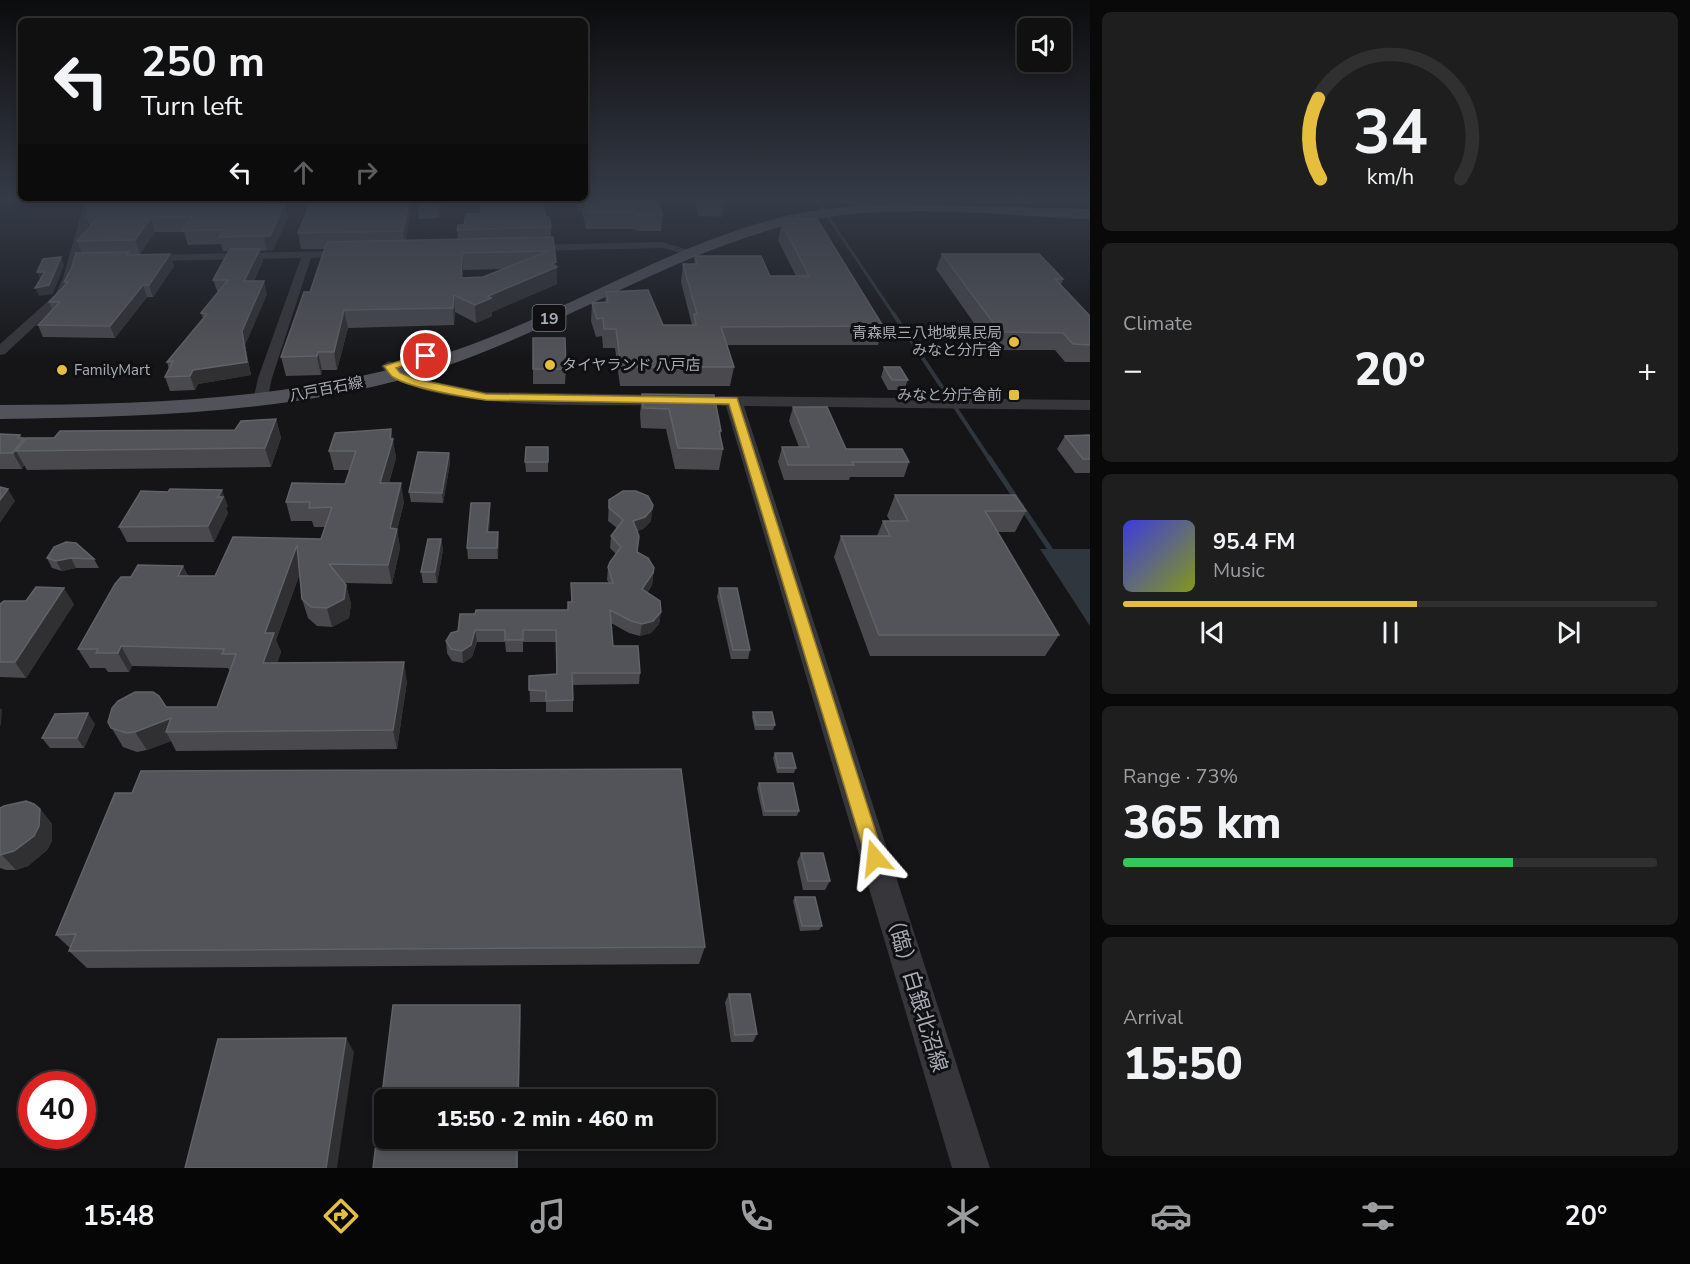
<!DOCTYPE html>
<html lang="en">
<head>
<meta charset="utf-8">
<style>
  body { margin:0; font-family:"Nunito Sans","Noto Sans JP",sans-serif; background:#1e1e1f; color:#f1f3f6; height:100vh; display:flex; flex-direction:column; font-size:22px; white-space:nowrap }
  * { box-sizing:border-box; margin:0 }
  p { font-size:20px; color:#9c9d9f }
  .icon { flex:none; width:33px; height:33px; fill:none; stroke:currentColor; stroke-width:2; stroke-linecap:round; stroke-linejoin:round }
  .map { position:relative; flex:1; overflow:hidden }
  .side { display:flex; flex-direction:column; gap:12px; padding:12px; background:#090909; width:600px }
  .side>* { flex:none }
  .banner { position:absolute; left:18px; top:18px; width:570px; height:183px; border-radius:9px; box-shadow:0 3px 9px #0003,0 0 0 2px #303031; background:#101011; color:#f1f3f6; overflow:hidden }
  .fabs { position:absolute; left:1017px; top:18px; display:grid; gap:12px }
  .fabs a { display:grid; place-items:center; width:54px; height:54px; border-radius:9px; background:#101011; box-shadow:0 3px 9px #0003,0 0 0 2px #303031; font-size:30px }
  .speed { position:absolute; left:18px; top:1071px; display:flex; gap:12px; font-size:30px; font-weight:700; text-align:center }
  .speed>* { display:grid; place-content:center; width:78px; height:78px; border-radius:50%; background:#101011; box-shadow:0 3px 9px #0003,0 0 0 2px #303031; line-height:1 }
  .speed .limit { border:9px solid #d22; background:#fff; color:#111 }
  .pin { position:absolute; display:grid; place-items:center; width:51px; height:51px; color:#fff; margin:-26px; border:3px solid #fff; border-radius:50%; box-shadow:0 2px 6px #0007 }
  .me { position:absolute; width:66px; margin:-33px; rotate:343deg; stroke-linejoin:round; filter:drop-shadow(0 0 4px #0008) }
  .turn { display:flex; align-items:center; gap:21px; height:126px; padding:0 24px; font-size:27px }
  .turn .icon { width:78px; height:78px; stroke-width:2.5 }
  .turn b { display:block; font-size:42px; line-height:51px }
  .lanes { display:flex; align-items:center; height:57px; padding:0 24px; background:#0003; justify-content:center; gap:30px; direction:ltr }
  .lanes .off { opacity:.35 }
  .big { font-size:45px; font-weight:800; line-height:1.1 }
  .side .card { flex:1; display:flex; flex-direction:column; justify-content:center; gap:9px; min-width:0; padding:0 21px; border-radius:9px; background:#1e1e1f }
  .side .dial { align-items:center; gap:0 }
  .dial svg { height:156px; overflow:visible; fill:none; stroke:#303031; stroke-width:7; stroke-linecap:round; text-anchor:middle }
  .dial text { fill:#f1f3f6; stroke:none }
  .song { display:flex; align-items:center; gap:18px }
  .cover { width:72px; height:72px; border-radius:9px; background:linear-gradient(135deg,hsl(240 70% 55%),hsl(70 70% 35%)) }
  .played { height:6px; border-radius:3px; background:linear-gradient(90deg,#e5be3e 55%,#303031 55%) }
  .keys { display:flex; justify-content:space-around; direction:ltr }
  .heat { display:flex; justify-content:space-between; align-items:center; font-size:33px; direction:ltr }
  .charge { height:9px; border-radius:4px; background:linear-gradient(90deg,#34c759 73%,#303031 0) }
  .trip { position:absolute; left:374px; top:1089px; width:342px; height:60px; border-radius:9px; background:#101011; box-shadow:0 3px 9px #0003,0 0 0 2px #303031; font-weight:800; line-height:60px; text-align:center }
  .tabs { display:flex; height:96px; justify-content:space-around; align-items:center; background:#060607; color:#9c9d9f }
  .tabs .icon { width:42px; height:42px }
  .tabs .active { color:#e5be3e }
  .tabs b { font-size:27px; color:#f1f3f6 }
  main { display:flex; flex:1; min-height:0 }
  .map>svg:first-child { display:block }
  .water { fill:#2f363e }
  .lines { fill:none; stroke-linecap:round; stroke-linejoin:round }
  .stream-far2 { stroke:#2f363e; stroke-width:3 }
  .stream-far1 { stroke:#2f363e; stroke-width:4 }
  .stream { stroke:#2f363e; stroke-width:5 }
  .minor { fill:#36363b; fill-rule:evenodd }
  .tertiary { fill:#36363b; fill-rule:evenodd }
  .primary { fill:#52535a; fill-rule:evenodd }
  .wall { fill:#49494e; fill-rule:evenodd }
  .shaded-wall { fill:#303033 }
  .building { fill:#535459; stroke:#616268; stroke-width:1.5; fill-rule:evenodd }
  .route { fill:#e5be3e; stroke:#957c28; stroke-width:1.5 }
  .poi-dot { fill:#e5be3e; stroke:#101012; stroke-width:2 }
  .labels { text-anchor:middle; stroke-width:6; stroke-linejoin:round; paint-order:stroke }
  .far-poi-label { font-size:15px; fill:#a8abb6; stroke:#101012; text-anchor:end }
  .far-street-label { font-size:15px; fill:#a8abb6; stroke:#101012 }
  .shield { fill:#101012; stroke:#7a7c85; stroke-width:1.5 }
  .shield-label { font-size:16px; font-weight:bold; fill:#a8abb6 }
  .near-street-label { font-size:21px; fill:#a8abb6; stroke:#101012 }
</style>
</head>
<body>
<main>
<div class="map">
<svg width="1090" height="1168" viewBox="0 0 1090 1168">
  <rect width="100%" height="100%" fill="#151517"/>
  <path class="water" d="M1040,549H1090V626Z"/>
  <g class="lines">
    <path class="stream-far2" d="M817,200L894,315"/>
    <path class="stream-far1" d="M893,313L990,460"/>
    <path class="stream" d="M989,458L1050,549"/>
    <g class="minor">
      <path d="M85,200H95L75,278L66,297L5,354L0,355V344L55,295L63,278Z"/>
      <path d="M662,242L698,253L693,256L662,248L532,251L527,248L532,245Z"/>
      <path d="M345,251L350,254L349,256L311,258L272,378L267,401L260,405L253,401L258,378L301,258L148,261L143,258L148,255Z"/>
    </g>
    <g class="tertiary">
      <path d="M841,200L870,201L881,210L879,213C871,214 853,205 843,203Z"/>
      <path d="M389,361L426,380L486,392L672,395L678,396L681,400L678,404L672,405C613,404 415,414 381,366Z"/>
      <path d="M720,396L1090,400V410L744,406L990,1168H952L726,406L714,405L711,401L714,397Z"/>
    </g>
    <path class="primary" d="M894,204L1090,209V219C991,215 877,200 780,227C653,262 542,339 415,376C280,414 139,417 0,419V405C153,404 309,400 456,350C564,313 662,249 774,219C813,208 854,206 894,204Z"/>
  </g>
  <g class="wall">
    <path d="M29,200H67L30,201Z"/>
    <path d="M89,200H271L267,204H285L288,218L273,250L260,251L263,261L254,281L267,294L245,345L251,375L198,384L195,390L170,391L165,377L169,369L167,362L203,318L201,313L218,293L213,280L229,251H223L221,244L188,245L184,232H155L140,254H130V255L174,266L153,297H147L115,338L43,337L38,325L52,309L49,302L65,284L64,282L82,253L77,241L90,227L86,216Z"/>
    <path d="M348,200H388L410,214L406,240L458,239L457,230L545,217L551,227V237L556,262L557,284L492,312V316L476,323L455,312L454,325L348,328L337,370H322L321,375L286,376L281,357L310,292L325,249H301L298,233L346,203ZM505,269L483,277L463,278V270Z"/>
    <path d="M419,200H472L441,202L439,218L419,219L418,204Z"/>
    <path d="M576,200H657L663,215L661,231H636L635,229H586L582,211H578Z"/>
    <path d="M695,200H723L724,204L722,217L698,216Z"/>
    <path d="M792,219L883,326L878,345H727L734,367L730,386H620L615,348H603L602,336L596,337L591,321L592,303H605L606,292L663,325H692L681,282L683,264H694L695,256L770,276H796L778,240L782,223H792Z"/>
    <path d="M942,254L1063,279L1061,285L1090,316V362H1065L1055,350H993L936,269Z"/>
    <path d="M884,367L908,380L904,390H888L881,377Z"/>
    <path d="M533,369H566L565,384H533Z"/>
    <path d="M642,394L721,431L720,437L723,449L719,470L675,469L666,429L641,428L640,414Z"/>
    <path d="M793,407L846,449L909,462L904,477H850L849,480H784L778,462L782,447H799L789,421Z"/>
    <path d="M276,419L281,438L271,467L27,470L24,465L22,469H0V434L24,438L25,439L235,430Z"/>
    <path d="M391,429L396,458L389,483L404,502L397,530L400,548L392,584L345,583L346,585L351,604L349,618L332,627L317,626L308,618L302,599L300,573L276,640L281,652L277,663L407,681L397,749L176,751L171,741L147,750L137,752L123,747L108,722L166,707H217L230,671L228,668L132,666L129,672H108L105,668H90L78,649L183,566L188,576H215L321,539L326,527H314L312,521H291L286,502L345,484L350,470H334L329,451Z"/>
    <path d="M1090,435V473H1075L1057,449L1065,436Z"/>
    <path d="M548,447V472H526L525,462Z"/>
    <path d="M449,453L450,463L443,503L411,502L409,492Z"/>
    <path d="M895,495L1026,511L1015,532H997L1059,635L1045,656H870L834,557L841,536H877L883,521H890L887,516Z"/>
    <path d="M609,500L651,521L643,529L637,531V552L654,568L652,585L647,593L661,612L659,624L651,633L640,636L629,633L611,623L613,646L640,673L639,684L573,685V712H546V702H530L529,676L556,674V642H523V652H506L505,642H477L472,657L463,663L452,661L447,653L446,641L475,614L568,610L571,602V583H609L607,580L608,567L616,554L610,548L611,536L617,528L608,521Z"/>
    <path d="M228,506L226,508L228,513L214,542H127L119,527Z"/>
    <path d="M490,514L489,532H498V559H468L467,548Z"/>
    <path d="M441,539L443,550L437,583H423L421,572Z"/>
    <path d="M47,558L94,559L99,568H76L62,571L52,568Z"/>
    <path d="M719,588L750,650L748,659H731L717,597Z"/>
    <path d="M26,601L74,604L26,678L0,677V604Z"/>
    <path d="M753,712L775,725L773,730H755L752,717Z"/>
    <path d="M95,724L84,748H50L42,738Z"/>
    <path d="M775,753L796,768L794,773H777L773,758Z"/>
    <path d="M759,783L799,811L797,816H763L757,788Z"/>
    <path d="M115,793L705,947L699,964L87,968L69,951L70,948L56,935Z"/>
    <path d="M0,808L40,809L52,824V841L47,850L28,866L16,870H6L0,868Z"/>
    <path d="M801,853L830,881L825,890H803L797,862Z"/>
    <path d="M795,897L822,926L819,930L800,931L793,901Z"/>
    <path d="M729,994L757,1034L753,1042H731L725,1002Z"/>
  </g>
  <g class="shaded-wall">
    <path d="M255,200H271L253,218L250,205Z"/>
    <path d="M409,200L410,214L405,247L403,231Z"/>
    <path d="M438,200H441L439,218L438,203Z"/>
    <path d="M285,204L288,218L273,250L267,251L264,236Z"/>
    <path d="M151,218L155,232L140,254L135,240Z"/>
    <path d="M260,249L263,261L248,294L244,281Z"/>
    <path d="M462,253L463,270L462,295L461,278Z"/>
    <path d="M170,254L174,266L153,297L149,285Z"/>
    <path d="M61,257L64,265L53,294L39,296L35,288Z"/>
    <path d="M556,262V267H557V284L492,312V316L476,323L475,305L488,296Z"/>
    <path d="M37,272H45L41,281Z"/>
    <path d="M264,281L267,294L245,345L251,375L198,384L195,390L190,376L193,370L242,331Z"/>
    <path d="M143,285L147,297L115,338L110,326Z"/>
    <path d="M454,295L455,312L454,325L453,308Z"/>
    <path d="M344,310L348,328L337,370L334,352Z"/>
    <path d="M318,352L322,370L321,375L317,356Z"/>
    <path d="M276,419L281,438L271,467L265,448Z"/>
    <path d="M391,429L396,458L383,502L380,483L390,439Z"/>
    <path d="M20,435L23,439L24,438L31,451H16L24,465L22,469L13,453L18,438Z"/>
    <path d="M449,453L450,463L443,503L442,493Z"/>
    <path d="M401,483L404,502L397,530L400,548L392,584L388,565L390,528Z"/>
    <path d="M8,489L15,501L0,523V500Z"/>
    <path d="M222,490L228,506L226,508L228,513L214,542L208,526L218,497Z"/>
    <path d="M490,503V514L488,543L487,532Z"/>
    <path d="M653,505L651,521L643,529L631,533L633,521Z"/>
    <path d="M498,532L499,543L498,559L497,548Z"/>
    <path d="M441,539L443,550L437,583L435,572Z"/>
    <path d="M297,545L303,564L276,640L281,652L271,682L263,663L265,633Z"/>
    <path d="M71,558L76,568L62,571L56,561Z"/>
    <path d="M183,566L191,585L178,576Z"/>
    <path d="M653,573L652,585L641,602L642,589Z"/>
    <path d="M346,585L351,604L349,618L332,627L327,608Z"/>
    <path d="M64,588L74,604L26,678L15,662Z"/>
    <path d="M661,612L659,624L651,633L640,636L642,624Z"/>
    <path d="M475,630L477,642L472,657L463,663L462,651Z"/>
    <path d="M121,646L132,666L129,672L118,653Z"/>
    <path d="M404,662L407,681L397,749L393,730Z"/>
    <path d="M0,708L2,710L1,724L0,726Z"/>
    <path d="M88,713L95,724L84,748L77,738Z"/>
    <path d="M171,718L166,732L171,741L147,750L135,732Z"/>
    <path d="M40,809L52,824V841L47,850L28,866L16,870L2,855Z"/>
    <path d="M520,1005L521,1020L519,1100H518Z"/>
    <path d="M346,1038L354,1052L337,1168H326Z"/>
    <rect x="517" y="1138" width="1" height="30"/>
  </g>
  <g class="building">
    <path d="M89,200H255L250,205L285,204L270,236L219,237L223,230L183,231L192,217L151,218L135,240L77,241L99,216H86Z"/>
    <path d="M348,200H380L379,201L409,200L403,231L298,233L310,204L346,203Z"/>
    <path d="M419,200H438V203L418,204Z"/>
    <path d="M481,200H543L545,217H549L551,227L457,230L458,225H464L466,214H481Z"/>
    <path d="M584,200H657L663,215H637L636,213H587Z"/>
    <path d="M699,200H723L724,204H699Z"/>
    <path d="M792,219H817L883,326L721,327L734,367H621L616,329H604L603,318L597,319L592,303L608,302L606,292L648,290L663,325H696L694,314H697L683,264H697L695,256H761L770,276H809L782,223H795Z"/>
    <path d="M553,237L556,262L551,264L557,267L488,296L491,298L475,305L454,295L453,308L344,310L334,352H318L317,356L281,357L304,292H310L327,242ZM548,251L483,277L461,278L462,253Z"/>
    <path d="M230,249H260L244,281H264L242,331L247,362L193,370L190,376L165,377L173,361L167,362L207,314L201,313L228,280H213Z"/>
    <path d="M129,252L127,255L170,254L149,285H143L110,326L38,325L60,302H49L68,282H64L72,267L76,253Z"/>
    <path d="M942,254H1039L1063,279H1055L1090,316V345L1073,344L1063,333L1000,332Z"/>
    <path d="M61,257L49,285L35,288L45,272H37L43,259Z"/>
    <path d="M533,338H565L566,369H533Z"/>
    <path d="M884,367H900L908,380H892Z"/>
    <path d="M642,394L714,395L721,431H719L723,449L678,448L669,409L643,408Z"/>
    <path d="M793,407H827L846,449H902L909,462H852L854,465H788L782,447H809Z"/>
    <path d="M276,419L265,448L16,451L26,438H54L60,431L235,430L241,421Z"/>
    <path d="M391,429L390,439H393L380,483H401L390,528L397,529L388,565L329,564L346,585L344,599L327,608L311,607L302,599L297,545L265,633H274L263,663L404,662L393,730L166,732L171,718L135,732L126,733L111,728L108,722L112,708L118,701L135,692H153L159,696L166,707H217L236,654H222L224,649L121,646L118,653H96L98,649H78L115,584L121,577H131L138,565L183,566L178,576H215L233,537L321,539L332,507L309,508L310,502H286L292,483L345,484L356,451H329L335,433Z"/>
    <path d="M0,434L20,435L18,438H24L13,453H0Z"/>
    <path d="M1090,435V459H1083L1065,436Z"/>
    <path d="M526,447H548V462H525Z"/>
    <path d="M418,452L449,453L442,493L409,492Z"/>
    <path d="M0,487L8,489L0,500Z"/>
    <path d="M170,489L222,490L218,497H223L208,526L119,527L141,491L168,492Z"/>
    <path d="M623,491H636L648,496L653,505L652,509L645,517L633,521L639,536L637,552L648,558L654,568L653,573L642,589L660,601L661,612L653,621L642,624L631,621L610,610L613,646H638L640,673H572L573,700L546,701V691L529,690V676L557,674L556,630H523V640H505V630H475L471,645L462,651L451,649L446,641L451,633L458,631L460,614H475L476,610H568V602H572L571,583H613L608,567L610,562L621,547L611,536L623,520L609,508V500Z"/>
    <path d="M895,495H1015L1026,511H985L1059,635H879L841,536H890L883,521H908Z"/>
    <path d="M471,503H490L487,532H498L497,548H467Z"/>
    <path d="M428,539H441L435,572H421Z"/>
    <path d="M66,542L76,543L94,559L71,558L56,561L47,558L54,547Z"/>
    <path d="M36,587L64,588L15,662H0V604L4,601H26Z"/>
    <path d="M719,588H737L750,650H733Z"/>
    <path d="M753,712H772L775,725H756Z"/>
    <path d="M88,713L77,738H42L55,714Z"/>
    <path d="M775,753H792L796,768H778Z"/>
    <path d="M681,769L705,947L69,951L76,934L56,935L115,793H132L141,771Z"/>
    <path d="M759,783H793L799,811H765Z"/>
    <path d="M26,801L34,804L40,809L39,826L34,836L14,851L0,855V808L4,806Z"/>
    <path d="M801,853H823L830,881H808Z"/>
    <path d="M795,897H815L822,926H802Z"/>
    <path d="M729,994H750L757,1034L735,1035Z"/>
    <path d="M393,1005H520L518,1100H384V1138H517V1168H373Z"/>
    <path d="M346,1038L326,1168H185L218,1039Z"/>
  </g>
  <linearGradient id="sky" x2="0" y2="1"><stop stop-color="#0c0c0d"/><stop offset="0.55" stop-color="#353b47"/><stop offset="1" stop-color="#353b47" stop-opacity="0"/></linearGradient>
  <rect width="1090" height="363" fill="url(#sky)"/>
  <path class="route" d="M426,353L430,356L429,358L396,368L400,373L415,379L486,394L737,398L884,858L881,864L875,866L868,864L866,858L729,404L486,400C465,397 410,388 393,377C390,375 387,370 384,366Z"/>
  <g class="poi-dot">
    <circle cx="1014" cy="342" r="6"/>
    <circle cx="550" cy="365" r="6"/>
    <circle cx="62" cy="370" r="6"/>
    <rect x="1008" y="389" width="12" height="12" rx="3"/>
  </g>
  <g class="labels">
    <g class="far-poi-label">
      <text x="1002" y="338">青森県三八地域県民局<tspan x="1002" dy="17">みなと分庁舎</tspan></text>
      <text x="562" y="370" text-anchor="start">タイヤランド 八戸店</text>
      <text x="74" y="375" text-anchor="start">FamilyMart</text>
      <text x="1002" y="400">みなと分庁舎前</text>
    </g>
    <g class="far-street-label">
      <text transform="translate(326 389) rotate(-11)" y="5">八戸百石線</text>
    </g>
    <rect class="shield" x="532.5" y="305" width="33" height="26" rx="4.5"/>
    <g class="shield-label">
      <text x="549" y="324">19</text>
    </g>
    <g class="near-street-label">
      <text transform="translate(916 991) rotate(73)" y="7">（臨）白銀北沼線</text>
    </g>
  </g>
</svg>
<div class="fabs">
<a><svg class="icon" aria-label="sound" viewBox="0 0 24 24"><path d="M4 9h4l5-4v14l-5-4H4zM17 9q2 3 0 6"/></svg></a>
</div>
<div class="speed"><div class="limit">40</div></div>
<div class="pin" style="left:426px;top:356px;background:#d93025"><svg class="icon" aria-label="arrive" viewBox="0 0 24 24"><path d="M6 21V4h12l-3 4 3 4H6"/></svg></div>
<svg class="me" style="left:875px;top:858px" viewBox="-20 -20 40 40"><path d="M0-17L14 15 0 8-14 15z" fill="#e5be3e" stroke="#fff" stroke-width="4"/></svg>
<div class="trip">15:50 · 2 min · 460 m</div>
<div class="banner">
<div class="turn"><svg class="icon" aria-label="left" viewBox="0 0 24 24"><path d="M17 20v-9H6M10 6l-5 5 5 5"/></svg><div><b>250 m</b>Turn left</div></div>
<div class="lanes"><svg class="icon" aria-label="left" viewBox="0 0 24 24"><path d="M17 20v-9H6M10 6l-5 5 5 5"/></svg><svg class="icon off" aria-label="ahead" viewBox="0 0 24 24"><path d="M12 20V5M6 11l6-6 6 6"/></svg><svg class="icon off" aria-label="right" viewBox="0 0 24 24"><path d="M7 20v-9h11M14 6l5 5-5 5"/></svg></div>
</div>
</div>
<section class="side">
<div class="card dial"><svg viewBox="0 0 100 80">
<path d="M14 69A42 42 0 1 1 86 69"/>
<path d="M14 69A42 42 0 0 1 13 28" stroke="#e5be3e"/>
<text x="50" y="56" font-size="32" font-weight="700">34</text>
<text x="50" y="72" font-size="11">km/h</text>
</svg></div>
<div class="card"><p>Climate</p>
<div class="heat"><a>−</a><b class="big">20°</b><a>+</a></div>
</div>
<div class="card">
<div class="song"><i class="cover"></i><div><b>95.4 FM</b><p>Music</p></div></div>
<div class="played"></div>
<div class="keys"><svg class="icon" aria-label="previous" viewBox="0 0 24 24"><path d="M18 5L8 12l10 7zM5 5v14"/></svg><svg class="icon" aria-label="pause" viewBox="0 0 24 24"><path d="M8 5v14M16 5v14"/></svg><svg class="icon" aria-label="next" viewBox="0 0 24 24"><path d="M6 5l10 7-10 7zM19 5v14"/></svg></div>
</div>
<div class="card"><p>Range · 73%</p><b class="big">365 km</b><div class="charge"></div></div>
<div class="card"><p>Arrival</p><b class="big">15:50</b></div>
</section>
</main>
<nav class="tabs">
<b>15:48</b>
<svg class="icon active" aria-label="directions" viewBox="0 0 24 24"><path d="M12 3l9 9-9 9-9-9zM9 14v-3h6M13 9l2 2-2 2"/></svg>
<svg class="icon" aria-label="music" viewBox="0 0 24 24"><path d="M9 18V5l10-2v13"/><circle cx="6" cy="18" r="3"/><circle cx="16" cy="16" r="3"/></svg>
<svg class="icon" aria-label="phone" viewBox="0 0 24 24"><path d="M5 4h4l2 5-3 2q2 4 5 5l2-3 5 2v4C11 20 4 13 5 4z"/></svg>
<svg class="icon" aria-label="climate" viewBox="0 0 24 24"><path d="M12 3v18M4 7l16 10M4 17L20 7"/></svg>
<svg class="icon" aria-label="car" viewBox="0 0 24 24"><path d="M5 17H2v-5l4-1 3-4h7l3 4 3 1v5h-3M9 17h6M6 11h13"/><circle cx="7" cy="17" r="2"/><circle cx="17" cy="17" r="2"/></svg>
<svg class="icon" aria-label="filters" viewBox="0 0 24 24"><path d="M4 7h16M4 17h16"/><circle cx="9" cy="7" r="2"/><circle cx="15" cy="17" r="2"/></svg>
<b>20°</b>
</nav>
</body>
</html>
